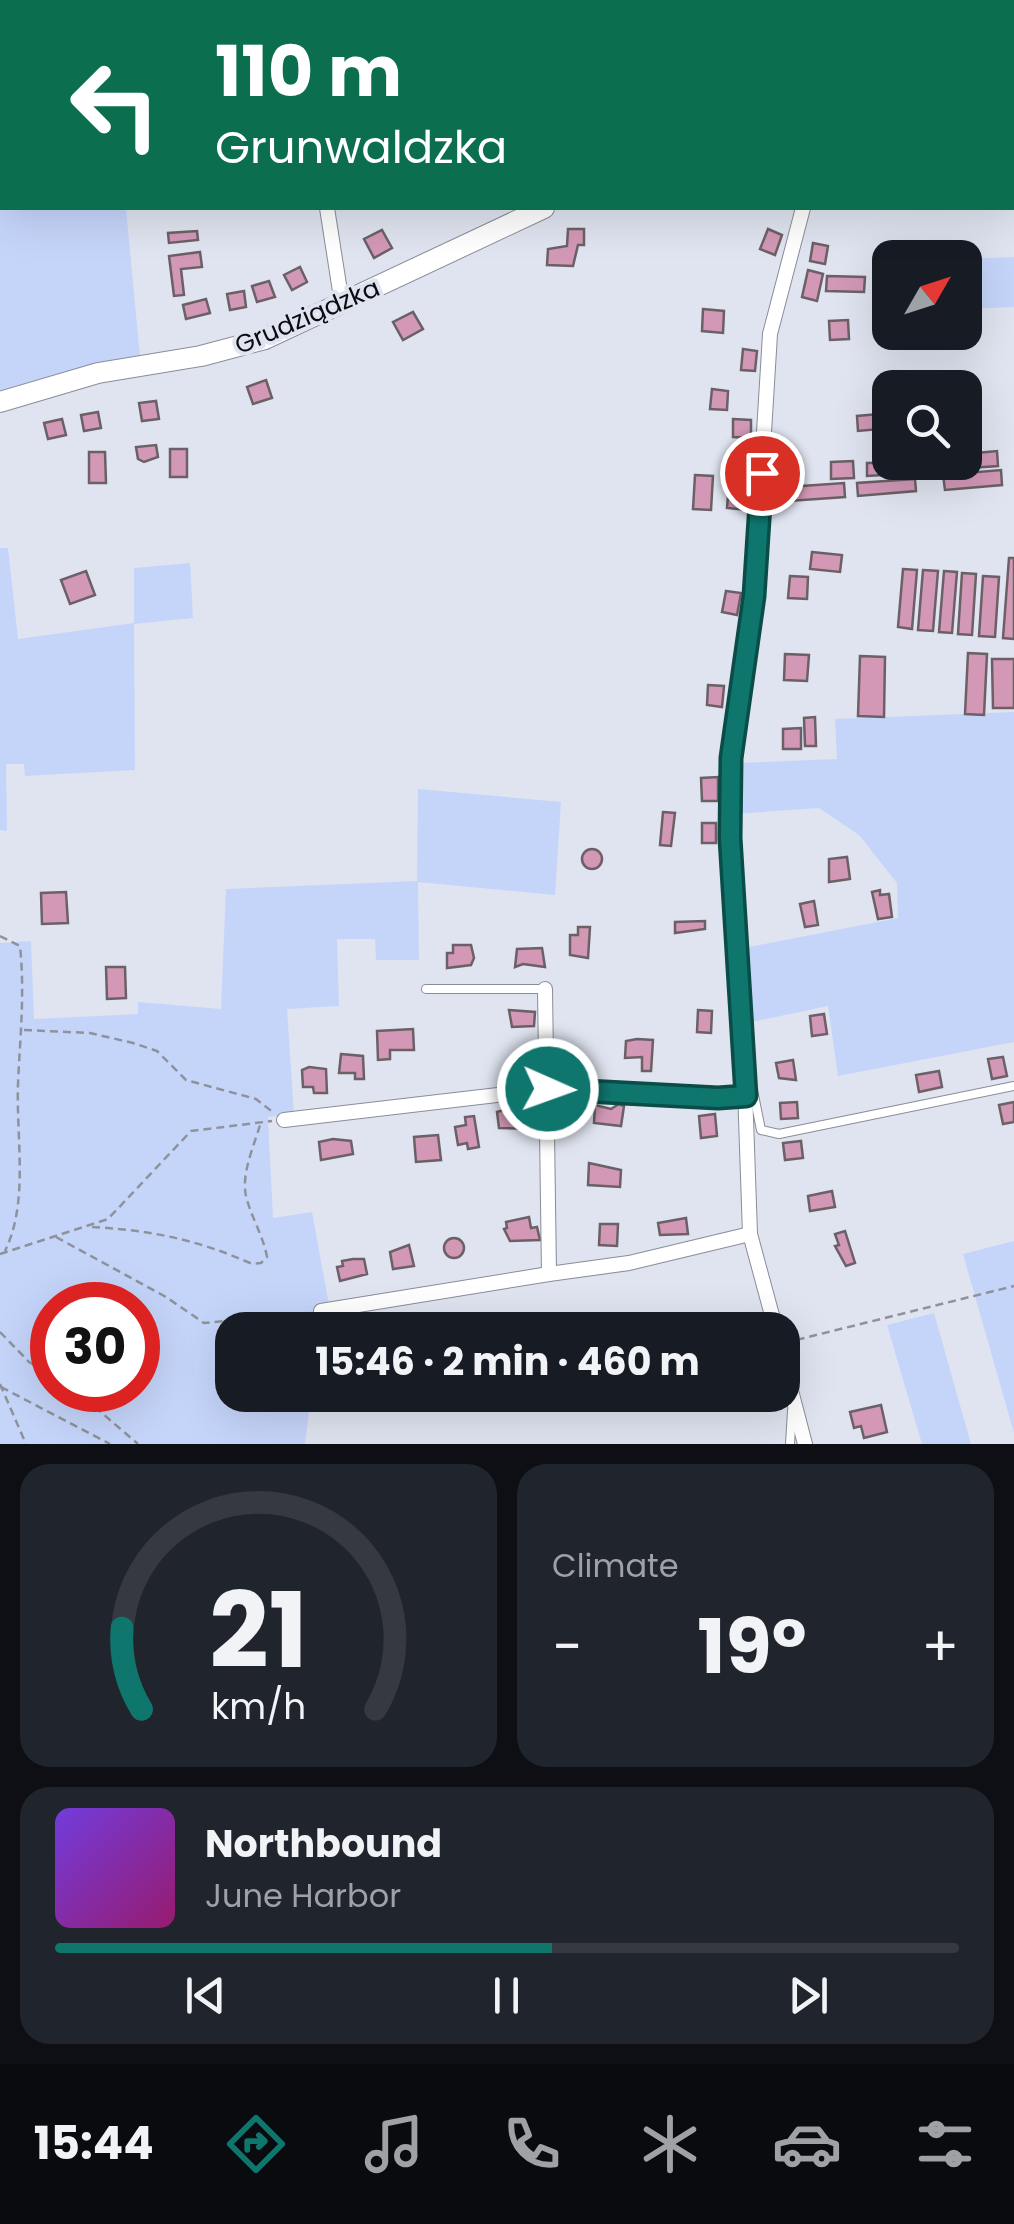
<!DOCTYPE html>
<html lang="en">
<head>
<meta charset="utf-8">
<style>
  body { margin:0; font-family:Poppins,sans-serif; background:#20242c; color:#f1f3f6; height:100vh; display:flex; flex-direction:column; font-size:38px; white-space:nowrap }
  * { box-sizing:border-box; margin:0 }
  p { font-size:32px; color:#9ea1a6 }
  .icon { flex:none; width:55px; height:55px; fill:none; stroke:currentColor; stroke-width:2; stroke-linecap:round; stroke-linejoin:round }
  .map { position:relative; height:1444px; overflow:hidden }
  .side { display:flex; flex-direction:column; gap:20px; padding:20px; background:#0d0f14; flex:1 }
  .side>* { flex:none }
  .hud { position:absolute; left:0px; top:0px; width:1015px; height:210px; box-shadow:0 10px 40px #0002; background:#0b6e4f; color:#fff; overflow:hidden }
  .needle { width:65px; rotate:51deg }
  .buttons { position:absolute; left:872px; top:240px; display:grid; gap:20px }
  .buttons a { display:grid; place-items:center; width:110px; height:110px; border-radius:20px; background:#171b24; box-shadow:0 10px 40px #0002; font-size:50px }
  .speed { position:absolute; left:30px; top:1282px; display:flex; gap:20px; font-size:50px; font-weight:700; text-align:center }
  .speed>* { display:grid; place-content:center; width:130px; height:130px; border-radius:50%; background:#171b24; box-shadow:0 10px 40px #0002; line-height:1 }
  .speed .limit { border:15px solid #d22; background:#fff; color:#111 }
  .pin { position:absolute; display:grid; place-items:center; width:85px; height:85px; color:#fff; margin:-42px; border:5px solid #fff; border-radius:50%; box-shadow:0 2px 10px #0007 }
  .me { position:absolute; width:110px; margin:-55px; rotate:92deg; stroke-linejoin:round; filter:drop-shadow(0 0 8px #0008) }
  .turn { display:flex; align-items:center; gap:35px; height:210px; padding:0 50px; font-size:45px }
  .turn .icon { width:130px; height:130px; stroke-width:2.5 }
  .turn b { display:block; font-size:70px; line-height:85px }
  .big { font-size:75px; font-weight:700; line-height:1.1 }
  .side .card { flex:1; display:flex; flex-direction:column; justify-content:center; gap:15px; min-width:0; padding:0 35px; border-radius:30px; background:#20242c }
  .side .dial { align-items:center; gap:0 }
  .dial svg { height:260px; overflow:visible; fill:none; stroke:#363941; stroke-width:7; stroke-linecap:round; text-anchor:middle }
  .dial text { fill:#f1f3f6; stroke:none }
  .song { display:flex; align-items:center; gap:30px }
  .cover { width:120px; height:120px; border-radius:15px; background:linear-gradient(135deg,hsl(260 70% 55%),hsl(320 70% 35%)) }
  .played { height:10px; border-radius:5px; background:linear-gradient(90deg,#0f766e 55%,#363941 55%) }
  .keys { display:flex; justify-content:space-around; direction:ltr }
  .heat { display:flex; justify-content:space-between; align-items:center; font-size:55px; direction:ltr }
  .side .tiles { flex:1; display:grid; gap:20px; grid-template-columns:1fr 1fr }
  .card:last-child { grid-column:span 2 }
  .trip { position:absolute; left:215px; top:1312px; width:585px; height:100px; border-radius:30px; background:#171b24; box-shadow:0 10px 40px #0002; font-weight:700; line-height:100px; text-align:center }
  .dock { display:flex; height:160px; justify-content:space-around; align-items:center; background:#090b0e; color:#9ea1a6 }
  .dock .icon { width:70px; height:70px }
  .dock .on { color:#0f766e }
  .dock b { font-size:45px; color:#f1f3f6 }
  .map>svg:first-child { display:block }
  .green { fill:#c5d5fa; fill-rule:evenodd }
  .building { fill:#d298b6; stroke:#6b6065; stroke-width:2.5 }
  .lines { fill:none; stroke-linecap:round; stroke-linejoin:round }
  .lane-casing { stroke:#898d98; stroke-width:10 }
  .street-casing { stroke:#898d98; stroke-width:16 }
  .secondary-casing { stroke:#898d98; stroke-width:22 }
  .path { stroke:#8e929b; stroke-width:2.5; stroke-dasharray:8 5; stroke-linecap:butt }
  .lane { stroke:#fff; stroke-width:8 }
  .street { stroke:#fff; stroke-width:14 }
  .secondary { stroke:#fff; stroke-width:20 }
  .route-casing { stroke:#0a4d48; stroke-width:25 }
  .route { stroke:#0f766e; stroke-width:18 }
  .labels { text-anchor:middle; stroke-width:8; stroke-linejoin:round; paint-order:stroke }
  .street-label { font-size:25px; fill:#0a0c0f; stroke:#dfe4f0 }
</style>
</head>
<body>
<div class="map">
<svg width="1014" height="1444" viewBox="0 0 1014 1444">
  <rect width="100%" height="100%" fill="#dfe4f0"/>
  <g class="green">
    <path d="M0,139L2,208H126L140,357L44,378L0,393Z"/>
    <path d="M1014,257V307L965,309V259Z"/>
    <path d="M0,548H8L18,639L134,623V568L190,563L193,618L134,624L135,770L25,776L24,764H6L7,831L0,830Z"/>
    <path d="M1014,712V1042L838,1076L828,1006L747,1023L744,948L898,918L897,883L859,835L819,808L736,814L739,763L837,759L835,719Z"/>
    <path d="M418,789L561,802L555,895L418,882L419,960H376L375,939H337L339,1006L287,1009L294,1114L268,1117L273,1218L312,1212L331,1316L322,1318L321,1330H232V1395H311L305,1444H0V943L31,941L34,1019L138,1014V1002L221,1009L226,889L417,881ZM52,1305H138V1390H52Z"/>
    <path d="M1014,1241V1433L963,1254Z"/>
    <path d="M934,1313L971,1444H922L887,1325Z"/>
  </g>
  <g class="building">
    <path d="M568,229H584V245H578L573,266L547,265L548,249L567,246Z"/>
    <path d="M768,229L782,235L775,255L760,249Z"/>
    <path d="M382,230L392,248L374,258L364,239Z"/>
    <path d="M197,231L198,240L169,243L168,233Z"/>
    <path d="M813,243L828,246L825,264L810,261Z"/>
    <path d="M200,252L202,267L181,269L184,295L174,296L169,256Z"/>
    <path d="M300,267L307,282L292,290L284,275Z"/>
    <path d="M808,270L823,274L817,301L802,297Z"/>
    <path d="M827,276L865,277L864,292L826,291Z"/>
    <path d="M269,281L275,297L257,302L252,286Z"/>
    <path d="M244,291L246,307L230,310L227,294Z"/>
    <path d="M206,299L210,313L186,319L183,305Z"/>
    <path d="M703,309L724,311L723,333L702,331Z"/>
    <path d="M413,312L423,329L403,340L393,322Z"/>
    <path d="M848,320L849,339L830,340L829,321Z"/>
    <path d="M743,349L757,351L755,371L741,370Z"/>
    <path d="M266,380L272,398L253,404L247,387Z"/>
    <path d="M712,389L728,391L727,410L710,409Z"/>
    <path d="M156,401L159,419L142,421L139,403Z"/>
    <path d="M98,412L101,428L84,431L81,415Z"/>
    <path d="M890,413V428L858,431L857,416Z"/>
    <path d="M62,419L66,435L48,439L44,423Z"/>
    <path d="M733,419L751,420V438L733,437Z"/>
    <path d="M156,445L158,457L144,462L138,459L136,447Z"/>
    <rect x="170" y="449" width="17" height="28"/>
    <path d="M997,451L998,466L942,470V462H965V454Z"/>
    <path d="M89,452H105L106,483H89Z"/>
    <path d="M853,461L854,478L831,479V462Z"/>
    <path d="M919,462V473L867,476V463Z"/>
    <path d="M1001,470L1002,485L945,490L943,475Z"/>
    <path d="M695,475L713,476L711,510L693,509Z"/>
    <path d="M915,479L916,491L858,496L857,483Z"/>
    <path d="M844,483L845,497L789,501L788,487Z"/>
    <path d="M729,484L749,485L747,510L727,508Z"/>
    <path d="M812,552L842,555L840,572L810,569Z"/>
    <path d="M1009,558H1014V639L1003,638Z"/>
    <path d="M903,569L917,570L912,629L898,627Z"/>
    <path d="M923,570L938,571L933,631L918,630Z"/>
    <path d="M86,571L95,595L70,604L61,580Z"/>
    <path d="M944,571L957,572L952,633L939,632Z"/>
    <path d="M962,573L976,574L972,635L958,634Z"/>
    <path d="M790,576L808,577L807,599L788,598Z"/>
    <path d="M983,576L999,577L995,637L979,636Z"/>
    <path d="M726,591L741,593L737,615L722,612Z"/>
    <path d="M968,653L987,654L984,715L965,714Z"/>
    <path d="M785,654L809,655L807,681L784,680Z"/>
    <path d="M860,656L885,657L884,717L858,716Z"/>
    <path d="M992,659H1014V708H993Z"/>
    <path d="M708,685L724,686L722,707L707,705Z"/>
    <path d="M815,717L816,746H805L804,718Z"/>
    <path d="M801,728V749H783V729Z"/>
    <path d="M718,777V801H702L701,778Z"/>
    <path d="M663,812L675,813L671,846L660,845Z"/>
    <rect x="702" y="823" width="14" height="20"/>
    <circle cx="592" cy="859" r="10"/>
    <path d="M847,857L850,879L829,882V859Z"/>
    <path d="M880,890V895L889,894L892,917L878,919L872,892Z"/>
    <path d="M66,892L68,923L42,924L41,893Z"/>
    <path d="M814,901L818,925L805,927L800,904Z"/>
    <path d="M705,921V929L675,933V922Z"/>
    <path d="M578,927H590L588,958L570,955V935H578Z"/>
    <path d="M453,945H471L474,958L471,965L447,968V953H453Z"/>
    <path d="M542,948L545,967L523,964L515,967L517,949Z"/>
    <path d="M106,967H125L126,998L107,999Z"/>
    <path d="M509,1010L535,1012L534,1026L512,1027Z"/>
    <path d="M698,1010L712,1011L711,1033L697,1032Z"/>
    <path d="M824,1014L827,1034L812,1036L810,1016Z"/>
    <path d="M413,1029L414,1050H390V1059L378,1060L377,1031Z"/>
    <path d="M637,1039L653,1040L651,1071H642V1057L625,1058L626,1041Z"/>
    <path d="M341,1054L363,1056L364,1079H355V1073H339Z"/>
    <path d="M1003,1057L1007,1076L992,1079L988,1059Z"/>
    <path d="M793,1060L796,1080L779,1078L776,1063Z"/>
    <path d="M309,1067L326,1069L327,1093H314L313,1087H303L302,1070Z"/>
    <path d="M939,1071L942,1087L919,1092L916,1075Z"/>
    <path d="M797,1102L798,1118L781,1119L780,1103Z"/>
    <path d="M1014,1102V1122L1003,1124L999,1105Z"/>
    <path d="M619,1104L624,1106L621,1126L594,1123L595,1105L611,1109Z"/>
    <path d="M511,1108L516,1112L527,1109L530,1129L499,1128L497,1112Z"/>
    <path d="M715,1114L717,1136L701,1138L699,1116Z"/>
    <path d="M474,1116L479,1147L468,1149L467,1143L458,1145L455,1127L466,1125L465,1117Z"/>
    <path d="M438,1135L441,1160L416,1162L414,1137Z"/>
    <path d="M333,1139L351,1141L353,1154L321,1160L319,1142Z"/>
    <path d="M801,1141L803,1158L785,1160L783,1143Z"/>
    <path d="M589,1163L621,1170L620,1187L588,1185Z"/>
    <path d="M832,1191L835,1207L810,1211L808,1196Z"/>
    <path d="M529,1217L531,1228L537,1227L540,1240L510,1241L504,1229L507,1228L506,1222Z"/>
    <path d="M686,1218L688,1234L660,1235L658,1223Z"/>
    <path d="M600,1224H618L617,1246L599,1245Z"/>
    <path d="M845,1231L855,1263L846,1266L835,1246L839,1245L835,1234Z"/>
    <circle cx="454" cy="1248" r="10"/>
    <path d="M409,1245L414,1266L393,1269L390,1252Z"/>
    <path d="M353,1259H364L367,1274L340,1281L337,1267L343,1266L342,1261Z"/>
    <path d="M881,1405L887,1432L864,1438L861,1426L854,1428L850,1412Z"/>
  </g>
  <g class="lines">
    <g class="lane-casing">
      <g id="lane">
        <path d="M426,989H545"/>
        <path d="M745,1090H753L761,1130L779,1134L1014,1086"/>
        <path d="M790,1444L792,1411"/>
      </g>
    </g>
    <g class="street-casing">
      <g id="street">
        <path d="M327,208L342,304"/>
        <path d="M284,1120L548,1089L718,1098L746,1096"/>
        <path d="M549,1274L629,1263L750,1234"/>
        <path d="M321,1311L549,1274L545,989"/>
        <path d="M776,1330L750,1234L745,1090L730,838L731,758L754,596L770,334L803,208"/>
        <path d="M782,1356L805,1444"/>
      </g>
    </g>
    <g class="secondary-casing">
      <g id="secondary">
        <path d="M984,2L990,0"/>
        <path d="M0,402L98,373L201,356L265,339L544,208"/>
      </g>
    </g>
    <g class="path">
      <path d="M0,936L20,946C25,995 20,1036 18,1084C16,1138 29,1202 5,1251"/>
      <path d="M24,1030L90,1033L133,1043L157,1051L186,1080L256,1099L274,1113"/>
      <path d="M92,1227C150,1230 199,1240 252,1264L261,1263L267,1257C263,1235 251,1217 246,1196C241,1174 254,1146 260,1125"/>
      <path d="M56,1237L166,1297L204,1323L310,1313"/>
      <path d="M0,1254L108,1219L191,1131L272,1121"/>
      <path d="M0,1332L29,1362L52,1375"/>
      <path d="M784,1343L1014,1286"/>
      <path d="M0,1384L26,1444"/>
      <path d="M1,1387L110,1444"/>
      <path d="M75,1390L138,1444"/>
    </g>
    <use href="#lane" class="lane"/>
    <use href="#street" class="street"/>
    <use href="#secondary" class="secondary"/>
  </g>
  <g class="lines">
    <g class="route-casing">
      <path id="route" d="M548,1089L718,1098L746,1096L730,838L731,758L754,596L762,473"/>
    </g>
    <use href="#route" class="route"/>
  </g>
  <g class="labels">
    <g class="street-label">
      <text transform="translate(307 316) rotate(-23)" y="9">Grudziądzka</text>
    </g>
  </g>
</svg>
<div class="buttons">
<a><svg class="needle" viewBox="-14 -14 28 28"><path d="M0-13l5 13h-10z" fill="#e53935"/><path d="M0 13l5-13h-10z" fill="#9ea1a6"/></svg></a>
<a><svg class="icon" aria-label="search" viewBox="0 0 24 24"><circle cx="10" cy="10" r="6"/><path d="M15 15l6 6"/></svg></a>
</div>
<div class="speed"><div class="limit">30</div></div>
<div class="pin" style="left:762px;top:473px;background:#d93025"><svg class="icon" aria-label="arrive" viewBox="0 0 24 24"><path d="M6 21V4h12l-3 4 3 4H6"/></svg></div>
<svg class="me" style="left:548px;top:1089px" viewBox="-20 -20 40 40"><circle r="17" fill="#0f766e" stroke="#fff" stroke-width="3"/><path d="M0-11L8 9 0 5-8 9z" fill="#fff"/></svg>
<div class="trip">15:46 · 2 min · 460 m</div>
<div class="hud">
<div class="turn"><svg class="icon" aria-label="left" viewBox="0 0 24 24"><path d="M17 20v-9H6M10 6l-5 5 5 5"/></svg><div><b>110 m</b>Grunwaldzka</div></div>
</div>
</div>
<section class="side">
<div class="tiles">
<div class="card dial"><svg viewBox="0 0 100 80">
<path d="M14 69A42 42 0 1 1 86 69"/>
<path d="M14 69A42 42 0 0 1 8 44" stroke="#0f766e"/>
<text x="50" y="56" font-size="32" font-weight="700">21</text>
<text x="50" y="72" font-size="11">km/h</text>
</svg></div>
<div class="card"><p>Climate</p>
<div class="heat"><a>−</a><b class="big">19°</b><a>+</a></div>
</div>
<div class="card">
<div class="song"><i class="cover"></i><div><b>Northbound</b><p>June Harbor</p></div></div>
<div class="played"></div>
<div class="keys"><svg class="icon" aria-label="previous" viewBox="0 0 24 24"><path d="M18 5L8 12l10 7zM5 5v14"/></svg><svg class="icon" aria-label="pause" viewBox="0 0 24 24"><path d="M8 5v14M16 5v14"/></svg><svg class="icon" aria-label="next" viewBox="0 0 24 24"><path d="M6 5l10 7-10 7zM19 5v14"/></svg></div>
</div>
</div>
</section>
<nav class="dock">
<b>15:44</b>
<svg class="icon on" aria-label="directions" viewBox="0 0 24 24"><path d="M12 3l9 9-9 9-9-9zM9 14v-3h6M13 9l2 2-2 2"/></svg>
<svg class="icon" aria-label="music" viewBox="0 0 24 24"><path d="M9 18V5l10-2v13"/><circle cx="6" cy="18" r="3"/><circle cx="16" cy="16" r="3"/></svg>
<svg class="icon" aria-label="phone" viewBox="0 0 24 24"><path d="M5 4h4l2 5-3 2q2 4 5 5l2-3 5 2v4C11 20 4 13 5 4z"/></svg>
<svg class="icon" aria-label="climate" viewBox="0 0 24 24"><path d="M12 3v18M4 7l16 10M4 17L20 7"/></svg>
<svg class="icon" aria-label="car" viewBox="0 0 24 24"><path d="M5 17H2v-5l4-1 3-4h7l3 4 3 1v5h-3M9 17h6M6 11h13"/><circle cx="7" cy="17" r="2"/><circle cx="17" cy="17" r="2"/></svg>
<svg class="icon" aria-label="filters" viewBox="0 0 24 24"><path d="M4 7h16M4 17h16"/><circle cx="9" cy="7" r="2"/><circle cx="15" cy="17" r="2"/></svg>
</nav>
</body>
</html>
